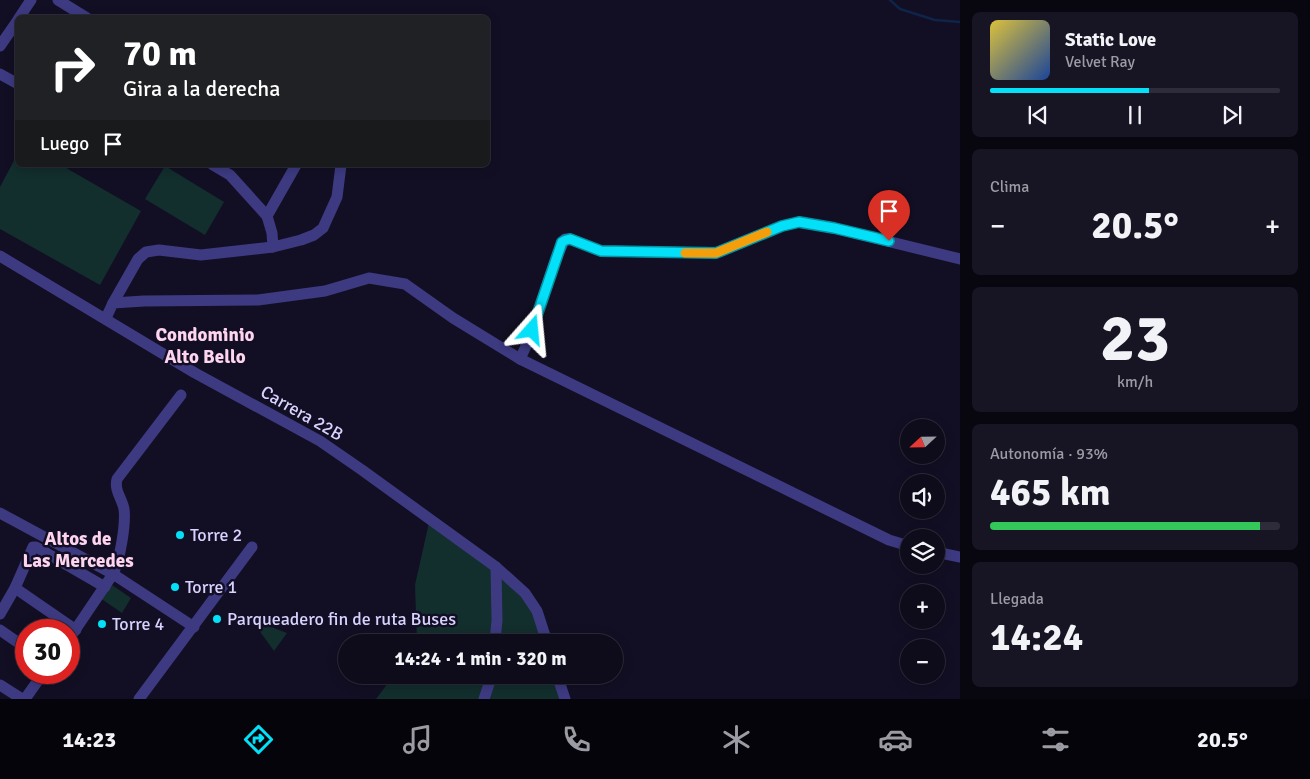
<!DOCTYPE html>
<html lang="es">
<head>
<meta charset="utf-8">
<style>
  body { margin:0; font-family:Signika,sans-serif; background:#171424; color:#f1f3f6; height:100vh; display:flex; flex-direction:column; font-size:19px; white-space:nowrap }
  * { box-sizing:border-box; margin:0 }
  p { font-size:16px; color:#9b9ba3 }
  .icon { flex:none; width:28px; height:28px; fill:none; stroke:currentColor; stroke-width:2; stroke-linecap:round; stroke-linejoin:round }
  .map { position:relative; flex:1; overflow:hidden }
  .details { display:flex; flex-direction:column; gap:12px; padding:12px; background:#08060f; width:350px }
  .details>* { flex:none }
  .guide { position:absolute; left:15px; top:15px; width:475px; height:152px; border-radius:8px; box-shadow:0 2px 12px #0003,0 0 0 1px #2e2b3a; background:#202124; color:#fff; overflow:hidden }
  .needle { width:32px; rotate:248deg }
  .fabs { position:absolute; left:900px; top:419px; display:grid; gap:10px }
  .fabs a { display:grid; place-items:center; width:45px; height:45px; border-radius:50%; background:#0e0b1b; box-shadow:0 2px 12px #0003,0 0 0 1px #2e2b3a; font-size:25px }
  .speed { position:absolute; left:15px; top:619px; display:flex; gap:10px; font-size:25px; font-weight:700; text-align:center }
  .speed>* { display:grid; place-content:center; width:65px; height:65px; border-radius:50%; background:#0e0b1b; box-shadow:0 2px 12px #0003,0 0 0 1px #2e2b3a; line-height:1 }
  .speed .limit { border:8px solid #d22; background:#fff; color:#111 }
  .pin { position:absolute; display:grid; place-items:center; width:42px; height:42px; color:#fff; margin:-51px -21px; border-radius:50% 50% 50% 0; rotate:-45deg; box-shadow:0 0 5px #0007 }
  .pin .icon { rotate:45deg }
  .me { position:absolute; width:55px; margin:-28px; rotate:18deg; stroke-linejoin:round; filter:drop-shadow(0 0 4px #0008) }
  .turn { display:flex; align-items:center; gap:18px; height:105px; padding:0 25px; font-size:22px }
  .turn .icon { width:65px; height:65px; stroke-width:2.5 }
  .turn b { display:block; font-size:35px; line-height:42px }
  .then { display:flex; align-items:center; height:48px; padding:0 25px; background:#0003; gap:10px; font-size:19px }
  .big { font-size:38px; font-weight:800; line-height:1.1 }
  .details .widget { flex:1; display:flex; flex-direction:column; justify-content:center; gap:8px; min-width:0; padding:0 18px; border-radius:8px; background:#171424 }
  .details .dial { align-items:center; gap:0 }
  .dial b { font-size:65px; line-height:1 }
  .song { display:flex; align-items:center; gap:15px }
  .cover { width:60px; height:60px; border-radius:8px; background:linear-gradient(135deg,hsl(50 70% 55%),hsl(220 70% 35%)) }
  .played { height:5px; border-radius:2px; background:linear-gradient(90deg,#04e0f8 55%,#2e2b3a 55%) }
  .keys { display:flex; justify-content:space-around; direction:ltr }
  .heat { display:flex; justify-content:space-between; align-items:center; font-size:28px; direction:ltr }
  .charge { height:8px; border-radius:4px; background:linear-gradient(90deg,#34c759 93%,#2e2b3a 0) }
  .trip { position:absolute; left:338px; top:634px; width:285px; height:50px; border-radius:25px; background:#0e0b1b; box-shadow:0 2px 12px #0003,0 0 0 1px #2e2b3a; font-weight:800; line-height:50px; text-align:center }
  .dock { display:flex; height:80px; justify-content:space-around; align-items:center; background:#06040b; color:#9b9ba3 }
  .dock .icon { width:35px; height:35px }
  .dock .selected { color:#04e0f8 }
  .dock b { font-size:22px; color:#f1f3f6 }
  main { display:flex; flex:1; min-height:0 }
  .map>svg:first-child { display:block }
  .green { fill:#122e2d }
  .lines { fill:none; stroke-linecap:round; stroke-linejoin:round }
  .stream { stroke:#0e2448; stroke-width:2.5 }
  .minor { stroke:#3d3a82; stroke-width:11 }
  .route-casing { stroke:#0392a1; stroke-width:12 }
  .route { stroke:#04e0f8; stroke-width:9 }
  .slow { stroke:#f59e0b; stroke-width:9 }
  .poi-dot { fill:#04e0f8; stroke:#120f24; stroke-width:2 }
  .labels { text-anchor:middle; stroke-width:5; stroke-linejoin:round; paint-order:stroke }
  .street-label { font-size:18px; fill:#d7d2fe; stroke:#120f24 }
  .poi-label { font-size:18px; fill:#d7d2fe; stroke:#120f24; text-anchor:start }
  .neighbourhood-label { font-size:19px; font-weight:bold; fill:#fed4ef; stroke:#120f24 }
</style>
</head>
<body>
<main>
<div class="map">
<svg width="960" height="699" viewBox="0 0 960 699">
  <rect width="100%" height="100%" fill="#120f24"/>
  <g class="green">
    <path d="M17,155L18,165H61L141,211L100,285L0,229V187Z"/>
    <path d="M165,166L224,202L205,235L145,199Z"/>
    <path d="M430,518L525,593L547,642H417L415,585Z"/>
    <path d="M109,583L131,598L122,613L100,598Z"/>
    <path d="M251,619L287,633L274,651Z"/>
    <path d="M394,675H557L565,699H376Z"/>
  </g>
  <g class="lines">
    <path class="stream" d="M890,0L900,9L935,20L960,22"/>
    <g class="minor">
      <path d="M58,0L87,18"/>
      <path d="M19,18L31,0"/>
      <path d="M0,46L18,20"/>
      <path d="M0,74L18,84"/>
      <path d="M213,165L230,175L267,216L272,233L273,247"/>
      <path d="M267,216L296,165"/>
      <path d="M0,256L195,373L320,441L362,470L496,567L525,593L537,611L547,642"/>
      <path d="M113,303L138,259L146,252L159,250L201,255L273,247L301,240L314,235L323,228L337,197L341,165"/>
      <path d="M106,318L113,303L144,301L258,300L325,291L369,278L405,284L453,318L520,359L889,540L909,546"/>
      <path d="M520,359L528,342L556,258L565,239H570L601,251L716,253L782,226L799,222L834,228L960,259"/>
      <path d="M0,513L113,574L194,627"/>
      <path d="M936,552L960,557"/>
      <path d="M15,588L76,630"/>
      <path d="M0,614L15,588L33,547H36L105,587"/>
      <path d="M0,630L26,648"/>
      <path d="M69,639L113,574C120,560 126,524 124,509C122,498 114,491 117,479L181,395"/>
      <path d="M495,642L497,620L496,567"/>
      <path d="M557,675L565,699"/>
      <path d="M0,685L22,699"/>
      <path d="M25,699L44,672"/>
      <path d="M139,699L252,547"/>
      <path d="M484,699L492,675"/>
    </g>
  </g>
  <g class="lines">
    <g class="route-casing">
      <path id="route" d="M532,330L562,242L566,240L570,239L601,251L716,253L782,226L799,222L834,228L889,241"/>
    </g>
    <use href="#route" class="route"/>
    <path class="slow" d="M685,253H716L767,232"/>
  </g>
  <g class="poi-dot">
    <circle cx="180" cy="535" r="5"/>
    <circle cx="175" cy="587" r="5"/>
    <circle cx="217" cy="619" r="5"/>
    <circle cx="102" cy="624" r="5"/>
  </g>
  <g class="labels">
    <g class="street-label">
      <text transform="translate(302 413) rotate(30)" y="6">Carrera 22B</text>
    </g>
    <g class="poi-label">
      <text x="190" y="541">Torre 2</text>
      <text x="185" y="593">Torre 1</text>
      <text x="227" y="625">Parqueadero fin de ruta Buses</text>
      <text x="112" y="630">Torre 4</text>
    </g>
    <g class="neighbourhood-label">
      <text x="205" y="341">Condominio<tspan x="205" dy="22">Alto Bello</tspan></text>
      <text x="78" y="545">Altos de<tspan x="78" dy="22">Las Mercedes</tspan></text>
    </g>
  </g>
</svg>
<div class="fabs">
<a><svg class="needle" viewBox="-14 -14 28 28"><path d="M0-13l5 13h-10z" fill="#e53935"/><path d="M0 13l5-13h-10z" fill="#9b9ba3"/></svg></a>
<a><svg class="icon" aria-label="sound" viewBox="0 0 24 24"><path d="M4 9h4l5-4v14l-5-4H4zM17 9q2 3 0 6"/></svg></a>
<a><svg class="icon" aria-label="layers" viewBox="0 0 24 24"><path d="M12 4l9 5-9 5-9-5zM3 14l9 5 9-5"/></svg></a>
<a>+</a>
<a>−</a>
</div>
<div class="speed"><div class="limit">30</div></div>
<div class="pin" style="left:889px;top:241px;background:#d93025"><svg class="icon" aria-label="arrive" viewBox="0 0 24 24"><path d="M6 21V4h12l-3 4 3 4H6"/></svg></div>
<svg class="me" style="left:532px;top:330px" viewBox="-20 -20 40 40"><path d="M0-17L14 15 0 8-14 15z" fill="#04e0f8" stroke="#fff" stroke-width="4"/></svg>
<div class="trip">14:24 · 1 min · 320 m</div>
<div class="guide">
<div class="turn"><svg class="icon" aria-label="right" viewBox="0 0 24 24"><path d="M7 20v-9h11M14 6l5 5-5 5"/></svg><div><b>70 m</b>Gira a la derecha</div></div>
<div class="then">Luego<svg class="icon" aria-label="arrive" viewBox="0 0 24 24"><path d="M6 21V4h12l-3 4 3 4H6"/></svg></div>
</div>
</div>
<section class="details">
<div class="widget">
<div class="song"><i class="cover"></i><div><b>Static Love</b><p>Velvet Ray</p></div></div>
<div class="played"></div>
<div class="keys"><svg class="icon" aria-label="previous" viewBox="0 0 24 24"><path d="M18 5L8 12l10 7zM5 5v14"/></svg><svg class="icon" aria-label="pause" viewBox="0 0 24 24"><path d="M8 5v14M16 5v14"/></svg><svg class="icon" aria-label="next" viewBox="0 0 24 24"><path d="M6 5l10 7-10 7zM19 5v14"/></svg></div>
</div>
<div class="widget"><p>Clima</p>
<div class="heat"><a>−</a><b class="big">20.5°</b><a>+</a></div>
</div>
<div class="widget dial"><b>23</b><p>km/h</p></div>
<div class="widget"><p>Autonomía · 93%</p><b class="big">465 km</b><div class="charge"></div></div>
<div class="widget"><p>Llegada</p><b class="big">14:24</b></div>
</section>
</main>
<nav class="dock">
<b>14:23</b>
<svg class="icon selected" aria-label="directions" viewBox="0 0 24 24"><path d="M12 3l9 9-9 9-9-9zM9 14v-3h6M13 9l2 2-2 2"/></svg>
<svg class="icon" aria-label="music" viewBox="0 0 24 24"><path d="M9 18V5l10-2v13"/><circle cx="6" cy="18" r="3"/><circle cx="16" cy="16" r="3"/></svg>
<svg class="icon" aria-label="phone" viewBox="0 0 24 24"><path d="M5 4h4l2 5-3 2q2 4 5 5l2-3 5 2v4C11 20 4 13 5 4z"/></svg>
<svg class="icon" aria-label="climate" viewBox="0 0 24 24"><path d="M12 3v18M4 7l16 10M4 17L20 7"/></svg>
<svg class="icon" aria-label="car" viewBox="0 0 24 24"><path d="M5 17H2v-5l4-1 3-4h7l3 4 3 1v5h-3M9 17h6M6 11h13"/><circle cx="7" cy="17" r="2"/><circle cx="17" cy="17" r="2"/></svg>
<svg class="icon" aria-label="filters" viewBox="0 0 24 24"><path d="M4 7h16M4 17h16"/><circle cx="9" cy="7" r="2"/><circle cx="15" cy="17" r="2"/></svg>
<b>20.5°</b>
</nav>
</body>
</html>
